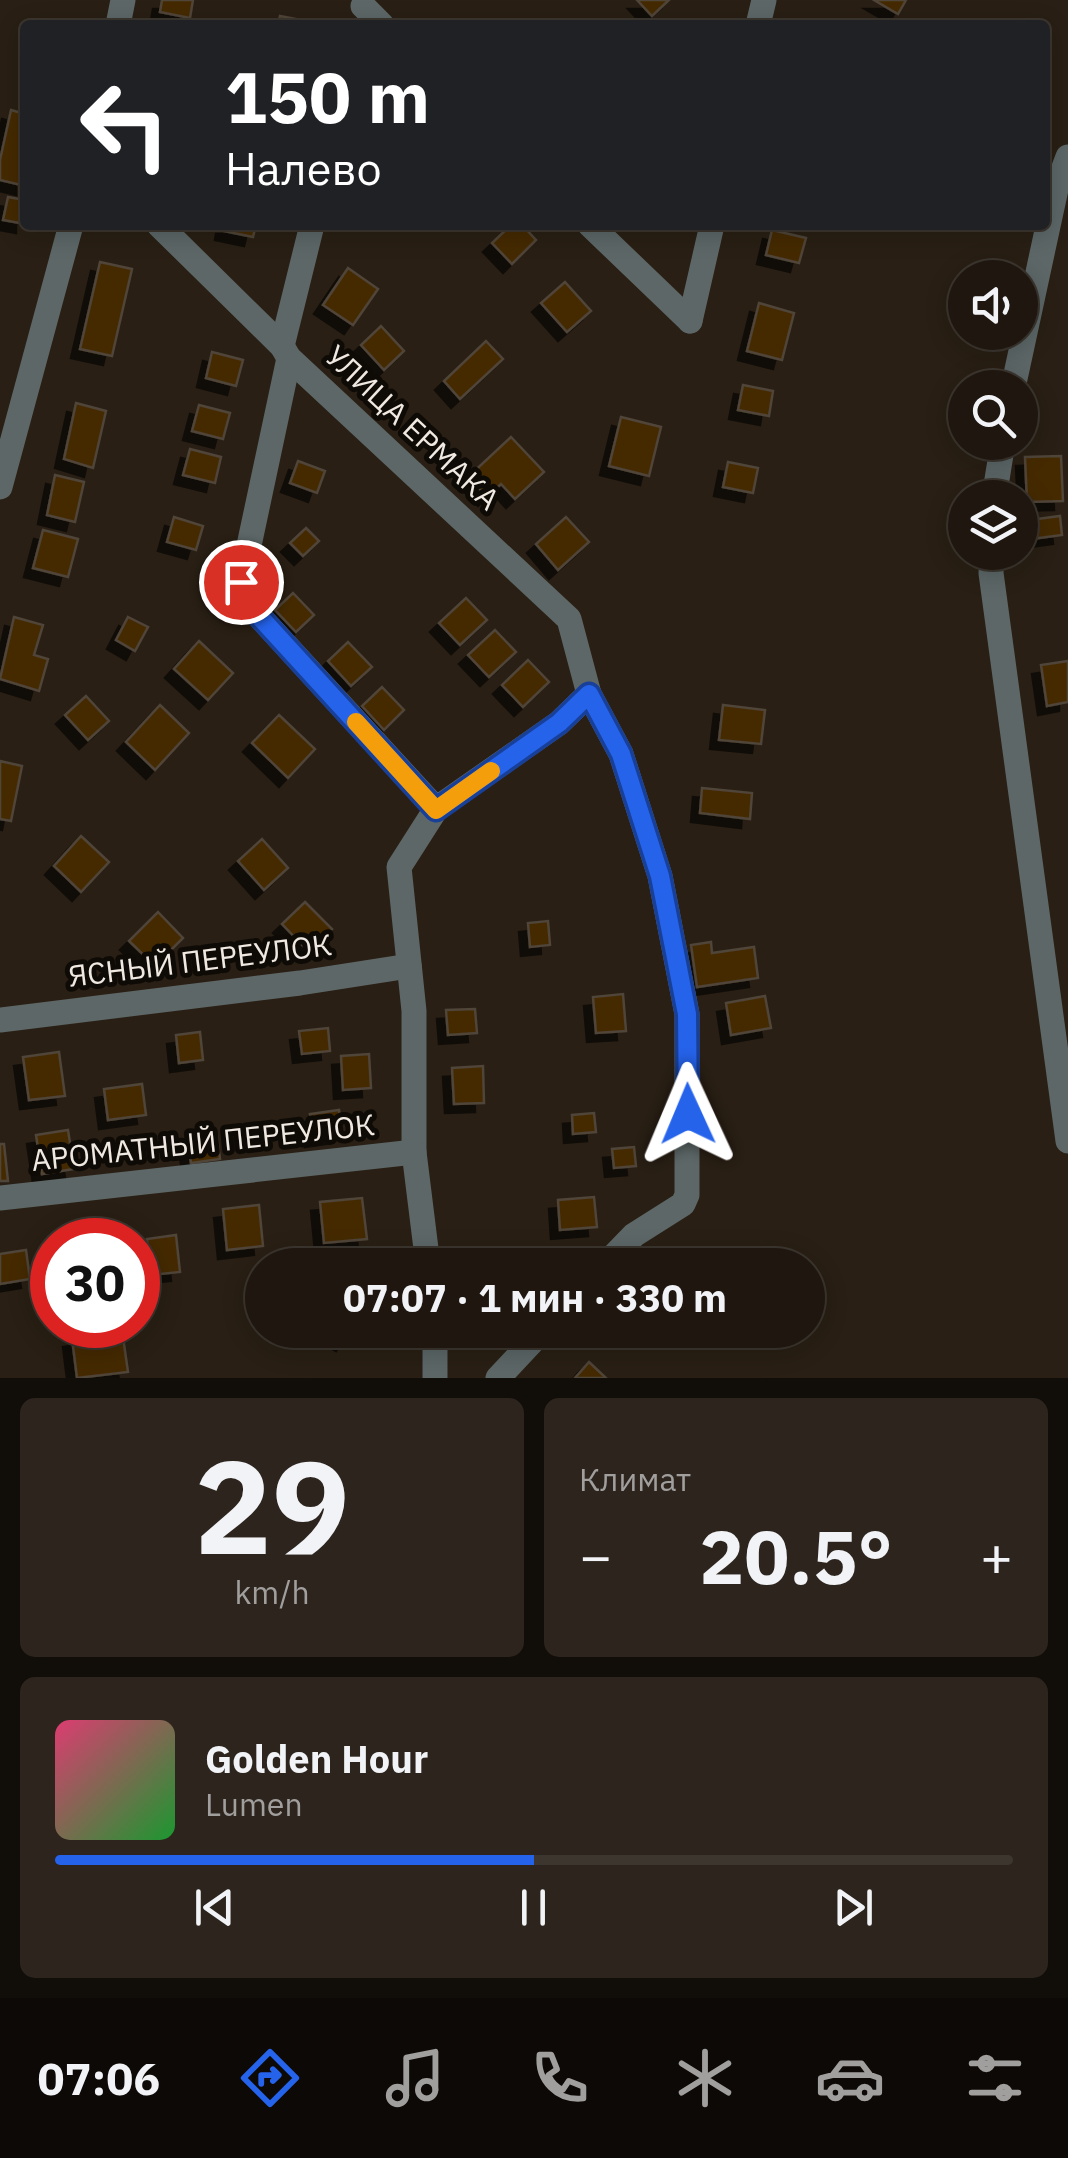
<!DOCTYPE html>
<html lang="ru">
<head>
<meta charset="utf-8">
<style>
  body { margin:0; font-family:"IBM Plex Sans",sans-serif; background:#2c241d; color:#f1f3f6; height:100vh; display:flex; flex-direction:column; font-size:38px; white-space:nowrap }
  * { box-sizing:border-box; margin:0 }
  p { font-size:32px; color:#a19f9e }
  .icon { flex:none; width:55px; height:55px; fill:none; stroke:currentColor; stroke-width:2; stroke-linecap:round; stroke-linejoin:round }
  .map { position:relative; height:1378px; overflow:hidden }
  .drawer { display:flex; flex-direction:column; gap:20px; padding:20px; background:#110d08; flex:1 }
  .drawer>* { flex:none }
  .guide { position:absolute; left:20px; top:20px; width:1030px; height:210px; border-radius:10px; box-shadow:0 5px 25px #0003,0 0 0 2px #3c362f; background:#202124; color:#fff; overflow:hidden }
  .tools { position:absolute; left:948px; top:260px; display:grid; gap:20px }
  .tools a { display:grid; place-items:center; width:90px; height:90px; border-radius:50%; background:#1f170f; box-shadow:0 5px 25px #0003,0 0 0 2px #3c362f; font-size:50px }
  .speed { position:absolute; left:30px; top:1218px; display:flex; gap:20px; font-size:50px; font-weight:700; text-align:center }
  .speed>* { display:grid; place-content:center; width:130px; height:130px; border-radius:50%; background:#1f170f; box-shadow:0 5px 25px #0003,0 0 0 2px #3c362f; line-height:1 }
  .speed .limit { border:15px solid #d22; background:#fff; color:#111 }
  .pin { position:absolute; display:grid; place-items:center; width:85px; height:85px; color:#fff; margin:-42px; border:5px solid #fff; border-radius:50%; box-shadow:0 2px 10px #0007 }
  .me { position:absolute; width:110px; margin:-55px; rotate:359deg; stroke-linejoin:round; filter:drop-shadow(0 0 8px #0008) }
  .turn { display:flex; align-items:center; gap:35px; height:210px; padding:0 40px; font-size:45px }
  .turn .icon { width:130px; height:130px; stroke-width:2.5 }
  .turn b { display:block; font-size:70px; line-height:85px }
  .big { font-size:75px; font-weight:700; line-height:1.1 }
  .drawer .tile { flex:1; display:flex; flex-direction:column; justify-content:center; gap:15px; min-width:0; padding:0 35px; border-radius:15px; background:#2c241d }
  .drawer .dial { align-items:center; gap:0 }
  .dial b { font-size:130px; line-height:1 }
  .song { display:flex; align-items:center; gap:30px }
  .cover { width:120px; height:120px; border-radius:15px; background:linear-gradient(135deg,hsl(340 70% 55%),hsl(130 70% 35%)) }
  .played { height:10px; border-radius:5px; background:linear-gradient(90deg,#2563eb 50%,#3c362f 50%) }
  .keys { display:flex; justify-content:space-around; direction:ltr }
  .heat { display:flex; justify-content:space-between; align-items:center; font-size:55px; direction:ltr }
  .drawer .tiles { flex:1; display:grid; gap:20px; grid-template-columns:1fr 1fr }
  .tile:last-child { grid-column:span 2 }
  .trip { position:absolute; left:245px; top:1248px; width:580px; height:100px; border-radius:50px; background:#1f170f; box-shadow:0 5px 25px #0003,0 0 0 2px #3c362f; font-weight:700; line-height:100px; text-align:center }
  .dock { display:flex; height:160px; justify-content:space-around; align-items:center; background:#0c0906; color:#a19f9e }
  .dock .icon { width:70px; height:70px }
  .dock .selected { color:#2563eb }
  .dock b { font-size:45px; color:#f1f3f6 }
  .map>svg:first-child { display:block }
  .building { fill:#452a04; stroke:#504438; stroke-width:2.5; filter:url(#shadow) }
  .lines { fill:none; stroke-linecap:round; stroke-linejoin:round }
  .minor { stroke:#5d6767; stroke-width:25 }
  .route-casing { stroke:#184099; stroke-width:25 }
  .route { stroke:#2563eb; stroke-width:18 }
  .slow { stroke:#f59e0b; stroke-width:18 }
  .labels { text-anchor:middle; stroke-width:10; stroke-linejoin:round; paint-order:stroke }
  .street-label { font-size:30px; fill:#f0e9e2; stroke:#0e0a06 }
</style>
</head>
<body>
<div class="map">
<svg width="1068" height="1378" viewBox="0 0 1068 1378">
  <defs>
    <filter id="shadow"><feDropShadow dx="-9" dy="9" stdDeviation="0" flood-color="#0009"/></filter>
  </defs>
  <rect width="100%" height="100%" fill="#291f14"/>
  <g class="building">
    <path d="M162,0H193L190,18L160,12Z"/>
    <path d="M637,0H669L652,16Z"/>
    <path d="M874,0H906L898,14Z"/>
    <path d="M280,16L306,21L305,25H278Z"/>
    <path d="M11,110L25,114V186L0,180V160Z"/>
    <path d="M8,197L25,200V224L3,220Z"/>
    <path d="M225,225H256L253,237L224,231Z"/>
    <path d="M511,225H522L536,240L512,264L492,243Z"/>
    <path d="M772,230L806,238L799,263L766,255Z"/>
    <path d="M100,262L132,269L112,356L80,349Z"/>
    <path d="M348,268L378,289L353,325L323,305Z"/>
    <path d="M565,282L591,311L567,332L541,303Z"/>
    <path d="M759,303L794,313L782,360L747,351Z"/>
    <path d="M381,326L404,351L384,370L361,345Z"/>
    <path d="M486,341L503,359L460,399L444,381Z"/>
    <path d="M212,352L243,360L236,386L206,378Z"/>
    <path d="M743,385L773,391L769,416L738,410Z"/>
    <path d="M76,403L106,411L93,468L64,459Z"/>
    <path d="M199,405L230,413L223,439L192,431Z"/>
    <path d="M621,417L661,427L649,476L609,466Z"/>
    <path d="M511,437L544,472L515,499L501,484L487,497L468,477Z"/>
    <path d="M190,449L221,457L215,483L183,475Z"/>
    <path d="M1061,456L1063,501L1027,502L1025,457Z"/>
    <path d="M298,461L325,471L317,493L290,483Z"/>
    <path d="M728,462L758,468L753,493L723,487Z"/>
    <path d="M55,475L84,482L75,522L47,515Z"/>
    <path d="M1060,516L1062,535L1024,540L1022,521Z"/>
    <path d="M174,517L203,526L196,550L167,542Z"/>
    <path d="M566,517L589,542L558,570L536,544Z"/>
    <path d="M306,528L319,541L303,556L290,543Z"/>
    <path d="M43,530L78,539L68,577L33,568Z"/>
    <path d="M293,593L314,615L296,632L275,610Z"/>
    <path d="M466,598L487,620L460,645L439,623Z"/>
    <path d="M14,617L43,625L34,655L48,659L39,691L0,679Z"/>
    <path d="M128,617L148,627L135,651L116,640Z"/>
    <path d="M495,630L516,652L489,677L468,655Z"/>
    <path d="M199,641L233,673L208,700L174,669Z"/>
    <path d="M348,642L372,667L351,686L328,661Z"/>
    <path d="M528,660L549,682L523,707L502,685Z"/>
    <path d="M1068,661V702L1047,706L1041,665Z"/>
    <path d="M382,687L404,710L384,730L362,706Z"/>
    <path d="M86,696L109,721L88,740L65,715Z"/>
    <path d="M160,705L189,733L155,770L126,742Z"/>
    <path d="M723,705L765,710L761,744L719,740Z"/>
    <path d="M279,715L315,749L288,778L252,743Z"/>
    <path d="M0,761L22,766L11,821L0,819Z"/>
    <path d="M702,788L752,793L750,819L700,813Z"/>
    <path d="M81,836L109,862L81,892L54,866Z"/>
    <path d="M262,839L288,868L264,890L238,861Z"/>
    <path d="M305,902L332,929L309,952L282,924Z"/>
    <path d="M158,912L183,938L155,966L129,941Z"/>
    <path d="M548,921L550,945L530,947L528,923Z"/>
    <path d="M711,942L712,953L754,947L758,978L697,987L691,945Z"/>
    <path d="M623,994L626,1031L596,1033L593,997Z"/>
    <path d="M765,996L771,1028L731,1035L726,1003Z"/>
    <path d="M475,1009L477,1033L448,1035L446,1010Z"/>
    <path d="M328,1028L330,1051L302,1054L299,1031Z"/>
    <path d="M200,1032L203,1060L179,1063L176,1035Z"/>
    <path d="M59,1052L65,1096L29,1100L23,1057Z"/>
    <path d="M369,1054L371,1088L343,1090L341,1056Z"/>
    <path d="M483,1066L484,1103L454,1104L452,1068Z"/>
    <path d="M142,1084L146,1115L108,1120L104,1089Z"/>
    <path d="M339,1110L342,1134L314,1138L310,1114Z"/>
    <path d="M594,1113L596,1132L573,1134L572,1115Z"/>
    <path d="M68,1130L74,1169L42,1174L36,1135Z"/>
    <path d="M217,1136L220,1159L191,1163L188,1140Z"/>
    <path d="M0,1144H4L8,1181H0Z"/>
    <path d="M634,1147L636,1166L614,1168L612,1149Z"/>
    <path d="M594,1197L597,1227L560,1230L558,1200Z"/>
    <path d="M362,1198L367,1239L324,1243L320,1202Z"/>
    <path d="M259,1205L263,1246L227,1250L223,1209Z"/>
    <path d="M176,1235L180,1272L151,1275L147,1239Z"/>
    <path d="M26,1250L30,1279L0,1284V1254Z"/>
    <path d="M122,1330L128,1372L77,1378L72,1338Z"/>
    <path d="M324,1330H353L345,1342Z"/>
    <path d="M589,1362L606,1378H575Z"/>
  </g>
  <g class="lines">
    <g class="minor">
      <path d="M363,6L382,25"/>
      <path d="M118,25L123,0"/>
      <path d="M758,25L764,0"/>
      <path d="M159,225L282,346L289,358L569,619L589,694L621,754L660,876L687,1014V1195L683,1204L634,1235L605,1265"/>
      <path d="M590,225L690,321"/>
      <path d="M690,321L712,225"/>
      <path d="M282,346L312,225"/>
      <path d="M289,358L241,583L247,603L436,809L399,867L414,1011V1152L428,1265"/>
      <path d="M1013,388L1056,189L1068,157"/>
      <path d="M0,487L71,225"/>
      <path d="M994,498L1003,442"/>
      <path d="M992,552L991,573L1068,1141"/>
      <path d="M436,809L559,723L589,694"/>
      <path d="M0,1020L300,983L409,966"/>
      <path d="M0,1198L414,1152"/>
      <path d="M435,1330V1378"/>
      <path d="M498,1378L543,1330"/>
    </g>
  </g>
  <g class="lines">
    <g class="route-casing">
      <path id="route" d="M241,582L247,603L436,810L559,723L589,694L621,754L660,876L687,1014L688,1114"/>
    </g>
    <use href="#route" class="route"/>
    <path class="slow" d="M356,722L436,810L491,771"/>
  </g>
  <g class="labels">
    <g class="street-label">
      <text transform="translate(412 428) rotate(43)" y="10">УЛИЦА ЕРМАКА</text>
      <text transform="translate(200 961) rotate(-7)" y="10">ЯСНЫЙ ПЕРЕУЛОК</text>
      <text transform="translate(203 1143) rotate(-6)" y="10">АРОМАТНЫЙ ПЕРЕУЛОК</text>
    </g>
  </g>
</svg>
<div class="tools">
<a><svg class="icon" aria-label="sound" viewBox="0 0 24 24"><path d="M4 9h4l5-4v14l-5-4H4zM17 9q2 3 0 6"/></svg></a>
<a><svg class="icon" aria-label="search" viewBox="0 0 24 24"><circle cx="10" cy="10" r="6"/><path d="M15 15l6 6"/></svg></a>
<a><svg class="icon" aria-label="layers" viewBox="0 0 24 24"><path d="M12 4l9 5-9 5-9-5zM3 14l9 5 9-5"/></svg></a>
</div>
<div class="speed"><div class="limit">30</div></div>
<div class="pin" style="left:241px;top:582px;background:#d93025"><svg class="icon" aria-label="arrive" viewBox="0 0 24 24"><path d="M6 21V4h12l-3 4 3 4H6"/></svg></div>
<svg class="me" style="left:688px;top:1114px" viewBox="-20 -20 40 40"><path d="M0-17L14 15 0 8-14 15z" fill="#2563eb" stroke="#fff" stroke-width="4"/></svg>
<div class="trip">07:07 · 1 мин · 330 m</div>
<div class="guide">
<div class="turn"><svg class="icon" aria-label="left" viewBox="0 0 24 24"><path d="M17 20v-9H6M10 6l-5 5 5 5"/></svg><div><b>150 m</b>Налево</div></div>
</div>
</div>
<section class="drawer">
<div class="tiles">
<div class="tile dial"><b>29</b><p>km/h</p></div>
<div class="tile"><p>Климат</p>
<div class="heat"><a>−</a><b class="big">20.5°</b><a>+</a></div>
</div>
<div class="tile">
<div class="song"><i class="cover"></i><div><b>Golden Hour</b><p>Lumen</p></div></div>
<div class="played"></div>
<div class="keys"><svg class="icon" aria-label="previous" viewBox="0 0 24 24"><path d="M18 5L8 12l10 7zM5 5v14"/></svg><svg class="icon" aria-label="pause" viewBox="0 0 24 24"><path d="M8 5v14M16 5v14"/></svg><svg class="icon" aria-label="next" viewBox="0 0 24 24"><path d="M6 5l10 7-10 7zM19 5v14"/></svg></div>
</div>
</div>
</section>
<nav class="dock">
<b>07:06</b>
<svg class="icon selected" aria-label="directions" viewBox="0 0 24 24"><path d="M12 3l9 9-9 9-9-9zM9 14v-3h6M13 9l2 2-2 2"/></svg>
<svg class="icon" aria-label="music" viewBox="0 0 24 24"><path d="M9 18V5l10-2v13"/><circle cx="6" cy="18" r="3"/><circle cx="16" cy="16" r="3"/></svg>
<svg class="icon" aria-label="phone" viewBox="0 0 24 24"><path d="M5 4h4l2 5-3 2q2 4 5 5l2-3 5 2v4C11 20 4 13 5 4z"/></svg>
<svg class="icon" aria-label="climate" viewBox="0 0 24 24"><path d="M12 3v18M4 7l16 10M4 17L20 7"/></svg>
<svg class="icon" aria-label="car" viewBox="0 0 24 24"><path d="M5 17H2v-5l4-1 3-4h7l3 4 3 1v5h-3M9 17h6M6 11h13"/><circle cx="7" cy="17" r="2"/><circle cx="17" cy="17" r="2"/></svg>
<svg class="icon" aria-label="filters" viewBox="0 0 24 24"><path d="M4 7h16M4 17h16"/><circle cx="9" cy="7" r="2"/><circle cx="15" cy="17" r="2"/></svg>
</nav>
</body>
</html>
